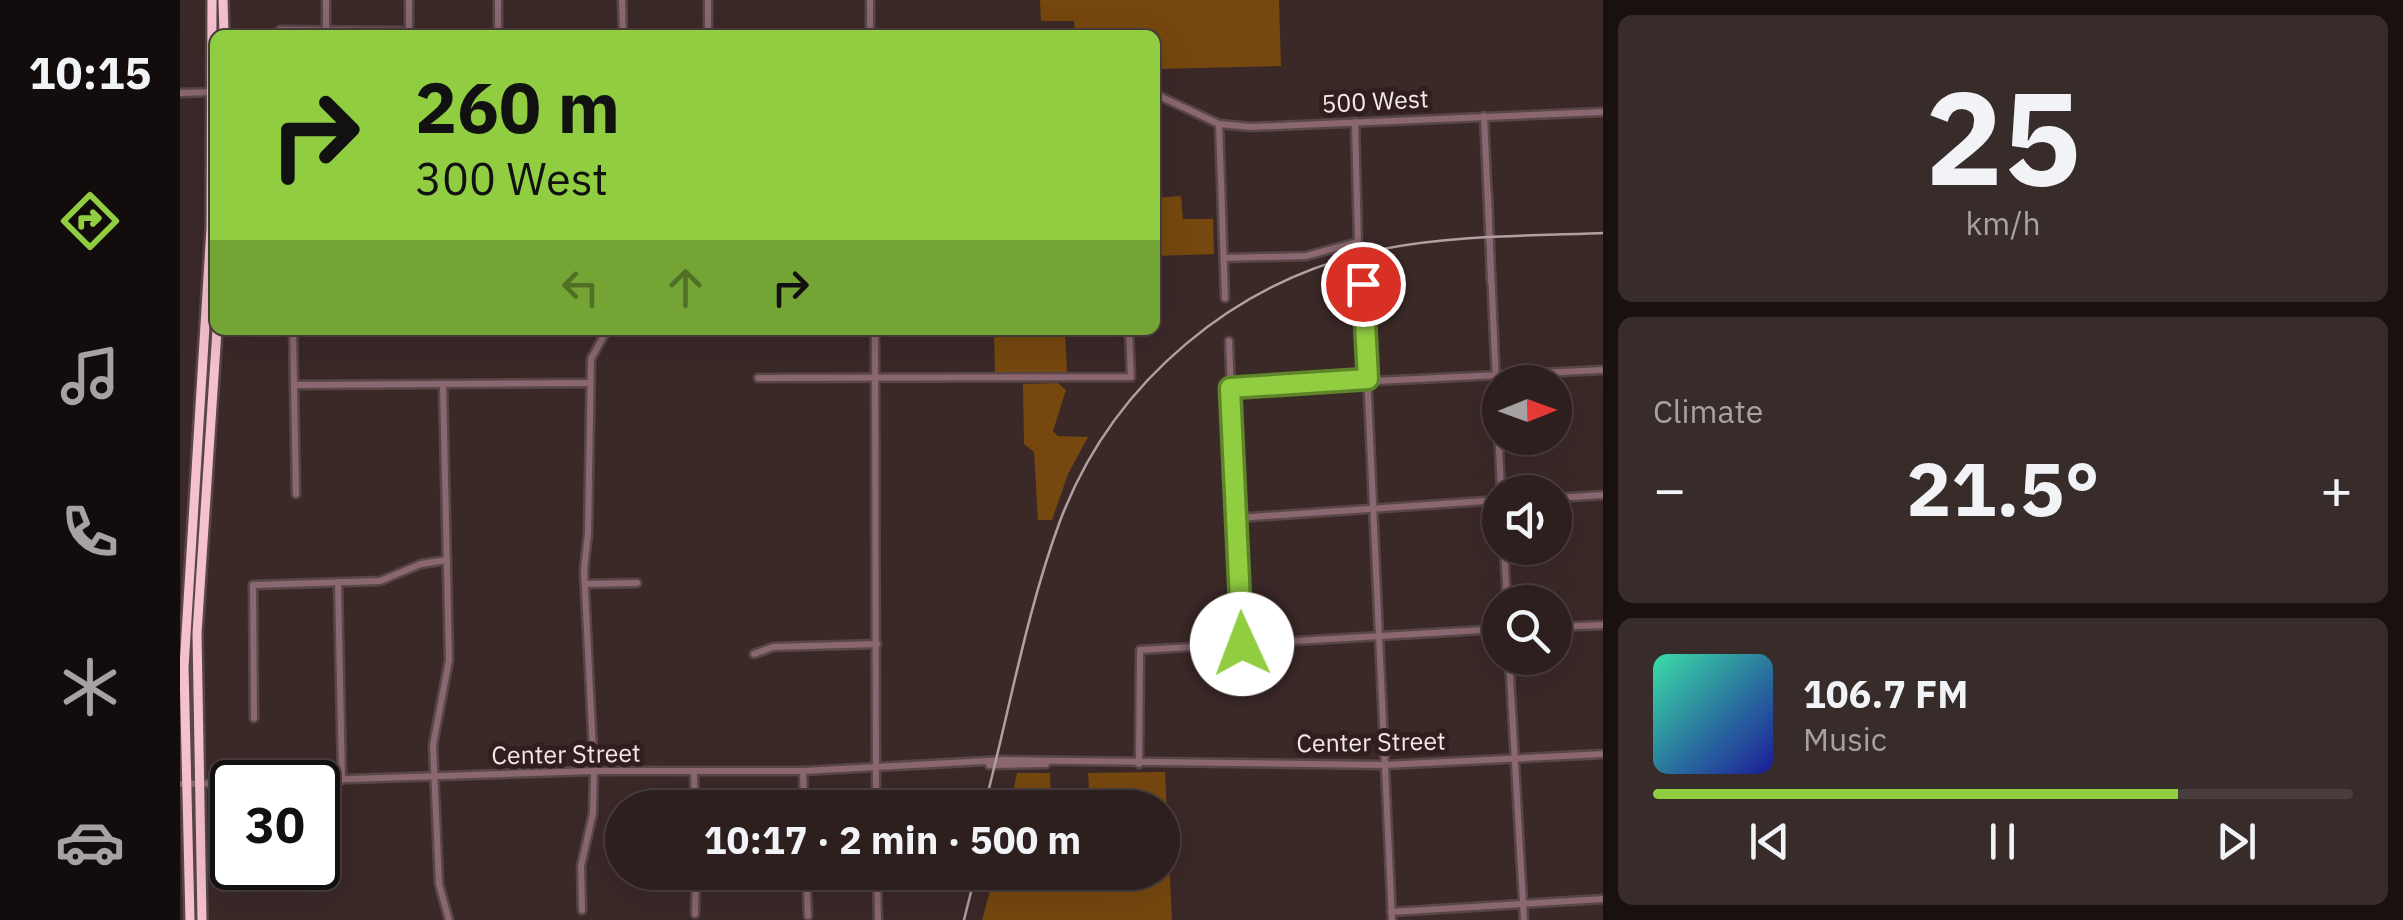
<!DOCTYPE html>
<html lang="en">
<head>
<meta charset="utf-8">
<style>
  body { margin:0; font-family:"IBM Plex Sans",sans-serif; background:#382c2b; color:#f1f3f6; height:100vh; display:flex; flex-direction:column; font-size:38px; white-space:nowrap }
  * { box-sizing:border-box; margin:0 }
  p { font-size:32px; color:#a6a2a4 }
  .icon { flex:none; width:55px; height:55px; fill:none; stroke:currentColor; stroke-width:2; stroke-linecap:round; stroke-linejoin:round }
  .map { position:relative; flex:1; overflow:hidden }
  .sheet { display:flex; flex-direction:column; gap:15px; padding:15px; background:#181110; width:800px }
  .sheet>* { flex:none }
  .banner { position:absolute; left:30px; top:30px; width:950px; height:305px; border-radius:15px; box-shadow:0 10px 40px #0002,0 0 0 2px #483d3c; background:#90cd41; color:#111; overflow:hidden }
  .needle { width:65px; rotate:89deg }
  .fabs { position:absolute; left:1302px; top:365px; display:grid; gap:20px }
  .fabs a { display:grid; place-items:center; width:90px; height:90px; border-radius:50%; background:#2c1f1e; box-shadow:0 10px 40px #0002,0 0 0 2px #483d3c; font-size:50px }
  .speed { position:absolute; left:30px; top:760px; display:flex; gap:20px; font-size:50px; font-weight:700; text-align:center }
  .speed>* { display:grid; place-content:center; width:130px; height:130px; border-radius:50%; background:#2c1f1e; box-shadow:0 10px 40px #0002,0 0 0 2px #483d3c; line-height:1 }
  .speed .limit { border:5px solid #111; border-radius:15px; background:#fff; color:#111 }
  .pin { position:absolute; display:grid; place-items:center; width:85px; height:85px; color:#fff; margin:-42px; border:5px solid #fff; border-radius:50%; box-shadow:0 2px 10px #0007 }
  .me { position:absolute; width:110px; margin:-55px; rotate:358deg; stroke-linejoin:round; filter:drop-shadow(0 0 8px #0008) }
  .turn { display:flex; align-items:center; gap:35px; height:210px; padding:0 40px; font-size:45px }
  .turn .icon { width:130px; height:130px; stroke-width:2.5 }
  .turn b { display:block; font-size:70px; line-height:85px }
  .lanes { display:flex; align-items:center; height:95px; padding:0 40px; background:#0003; justify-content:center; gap:50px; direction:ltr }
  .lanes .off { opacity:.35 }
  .big { font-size:75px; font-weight:800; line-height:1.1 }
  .sheet .card { flex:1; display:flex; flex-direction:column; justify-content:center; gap:15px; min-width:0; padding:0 35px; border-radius:15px; background:#382c2b }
  .sheet .dial { align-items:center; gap:0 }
  .dial b { font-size:130px; line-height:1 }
  .song { display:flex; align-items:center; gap:30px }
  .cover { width:120px; height:120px; border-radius:15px; background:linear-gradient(135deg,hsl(160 70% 55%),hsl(240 70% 35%)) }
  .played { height:10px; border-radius:5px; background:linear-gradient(90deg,#90cd41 75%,#483d3c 75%) }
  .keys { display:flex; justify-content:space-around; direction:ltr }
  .heat { display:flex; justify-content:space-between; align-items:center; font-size:55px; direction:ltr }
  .trip { position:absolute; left:425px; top:790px; width:575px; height:100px; border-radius:50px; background:#2c1f1e; box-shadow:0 10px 40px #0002,0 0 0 2px #483d3c; font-weight:800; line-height:100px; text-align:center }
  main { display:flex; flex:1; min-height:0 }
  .tabs { display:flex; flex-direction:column; width:180px; justify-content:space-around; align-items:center; background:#120c0c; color:#a6a2a4 }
  .tabs .icon { width:70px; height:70px }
  .tabs .active { color:#90cd41 }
  .tabs b { font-size:45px; color:#f1f3f6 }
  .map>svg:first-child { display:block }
  .green { fill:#76480f }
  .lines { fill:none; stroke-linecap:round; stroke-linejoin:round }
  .minor-casing { stroke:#594747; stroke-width:11 }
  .highway-casing { stroke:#594747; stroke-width:14 }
  .minor { stroke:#8b6771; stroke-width:6 }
  .highway { stroke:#f6c1cf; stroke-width:9 }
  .rail { stroke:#b0a1a1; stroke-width:2.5 }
  .route-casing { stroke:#5e852a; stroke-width:25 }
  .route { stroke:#90cd41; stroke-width:18 }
  .labels { text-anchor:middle; stroke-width:10; stroke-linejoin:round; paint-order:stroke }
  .street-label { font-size:25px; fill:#f4e7e7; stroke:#301f1e }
</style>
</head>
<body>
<main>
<nav class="tabs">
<b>10:15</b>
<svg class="icon active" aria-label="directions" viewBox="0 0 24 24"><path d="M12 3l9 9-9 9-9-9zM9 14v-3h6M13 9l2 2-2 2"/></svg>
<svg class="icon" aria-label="music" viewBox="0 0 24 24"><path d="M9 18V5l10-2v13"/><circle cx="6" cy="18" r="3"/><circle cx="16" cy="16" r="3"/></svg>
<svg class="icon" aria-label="phone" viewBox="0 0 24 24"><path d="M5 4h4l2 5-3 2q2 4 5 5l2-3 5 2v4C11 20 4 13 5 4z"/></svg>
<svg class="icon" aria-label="climate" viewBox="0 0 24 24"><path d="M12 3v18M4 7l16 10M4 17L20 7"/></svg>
<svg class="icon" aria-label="car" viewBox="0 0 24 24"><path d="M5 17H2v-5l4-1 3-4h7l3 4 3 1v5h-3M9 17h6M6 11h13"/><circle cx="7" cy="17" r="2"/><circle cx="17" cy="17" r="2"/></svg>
</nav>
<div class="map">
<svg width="1423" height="920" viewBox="0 0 1423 920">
  <rect width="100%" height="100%" fill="#3b2928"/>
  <g class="green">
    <path d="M860,0H1099L1101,66L975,69V35H895L894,21H861Z"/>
    <path d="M1001,196L1003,219H1033L1034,254L975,256V198Z"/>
    <path d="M814,330H885L887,374L815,375Z"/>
    <path d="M878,383L886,390L873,431L878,436L908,437L888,474L872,520H858L854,452L844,444L843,384Z"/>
    <path d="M985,772L992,920H802L815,873L982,872V808L910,807L908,773Z"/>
    <path d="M837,773H870L871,807H830Z"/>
  </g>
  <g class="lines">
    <g class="minor-casing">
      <g id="minor">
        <path d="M146,0V35"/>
        <path d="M318,0V35"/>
        <path d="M442,0L443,35"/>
        <path d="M528,0V35"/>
        <path d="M690,0V35"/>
        <path d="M100,30L229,31V0"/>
        <path d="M0,93L34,92"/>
        <path d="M975,94L1039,124L1071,127L1423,112"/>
        <path d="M1304,116L1321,492"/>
        <path d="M1039,124L1045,298"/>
        <path d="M1308,194L1311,281"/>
        <path d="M1044,258L1126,256L1178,242L1175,122"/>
        <path d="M1183,285L1212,920"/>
        <path d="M113,330L116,494"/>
        <path d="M695,330L696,808"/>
        <path d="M1049,341L1061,644"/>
        <path d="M578,378L951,377L949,330"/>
        <path d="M263,384L269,660L253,745L259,884L269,920"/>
        <path d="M114,385L410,383"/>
        <path d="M1051,388L1423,370"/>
        <path d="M1375,498L1423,495"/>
        <path d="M1057,518L1320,500"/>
        <path d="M1324,548L1327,602"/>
        <path d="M158,582L162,780"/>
        <path d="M405,584L457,583"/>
        <path d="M1375,627L1423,625"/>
        <path d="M574,654L593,647L697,644"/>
        <path d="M1329,658L1344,920"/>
        <path d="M74,718L73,585L200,581L241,564L267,560"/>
        <path d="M959,764L960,650L1320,629"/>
        <path d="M809,765L866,764"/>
        <path d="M623,771L624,808"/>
        <path d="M514,773L515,808"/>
        <path d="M78,782L414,771H623L825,760L1205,765L1423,754"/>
        <path d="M0,784L52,783"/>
        <path d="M626,872L628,916"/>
        <path d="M697,872L698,920"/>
        <path d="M402,910L401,866L413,813L414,771L404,570L408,534L411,359L427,330"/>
        <path d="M1211,912L1423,899"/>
        <path d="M515,914L516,872"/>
      </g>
    </g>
    <g class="highway-casing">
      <g id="highway">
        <path d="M43,0L44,35"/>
        <path d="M10,920L4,667L31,228L32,0"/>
        <path d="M22,920L17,633L37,330"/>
      </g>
    </g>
    <use href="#minor" class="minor"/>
    <use href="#highway" class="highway"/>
    <g class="rail">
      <path d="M804,808C829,713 846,613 880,521C933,381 1057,278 1203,249C1274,235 1351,236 1423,233"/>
      <path d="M784,920L796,872"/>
    </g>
  </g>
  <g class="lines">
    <g class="route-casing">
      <path id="route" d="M1062,644L1050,388L1188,379L1183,284"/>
    </g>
    <use href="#route" class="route"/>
  </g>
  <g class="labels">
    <g class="street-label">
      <text transform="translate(1195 101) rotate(-3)" y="9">500 West</text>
      <text transform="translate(1191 742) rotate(-1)" y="9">Center Street</text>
      <text transform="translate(386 754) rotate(-1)" y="9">Center Street</text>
    </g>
  </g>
</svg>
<div class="fabs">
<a><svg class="needle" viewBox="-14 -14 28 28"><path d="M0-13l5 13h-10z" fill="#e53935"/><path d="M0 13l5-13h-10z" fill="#a6a2a4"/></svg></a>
<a><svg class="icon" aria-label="sound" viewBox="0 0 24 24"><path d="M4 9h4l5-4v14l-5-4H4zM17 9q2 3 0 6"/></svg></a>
<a><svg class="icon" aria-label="search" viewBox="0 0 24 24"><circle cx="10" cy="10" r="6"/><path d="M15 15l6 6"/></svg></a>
</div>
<div class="speed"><div class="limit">30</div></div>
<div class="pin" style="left:1183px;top:284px;background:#d93025"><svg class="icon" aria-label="arrive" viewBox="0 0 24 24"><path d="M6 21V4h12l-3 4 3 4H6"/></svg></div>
<svg class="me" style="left:1062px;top:644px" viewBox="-20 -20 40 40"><circle r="19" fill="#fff"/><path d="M0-13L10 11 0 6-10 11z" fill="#90cd41"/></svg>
<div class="trip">10:17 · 2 min · 500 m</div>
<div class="banner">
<div class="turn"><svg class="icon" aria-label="right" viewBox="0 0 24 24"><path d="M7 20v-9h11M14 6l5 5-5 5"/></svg><div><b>260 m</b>300 West</div></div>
<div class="lanes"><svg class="icon off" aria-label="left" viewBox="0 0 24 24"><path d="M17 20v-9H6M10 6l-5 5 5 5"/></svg><svg class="icon off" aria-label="ahead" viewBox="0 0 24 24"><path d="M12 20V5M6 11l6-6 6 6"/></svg><svg class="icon" aria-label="right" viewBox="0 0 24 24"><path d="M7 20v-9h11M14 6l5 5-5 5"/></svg></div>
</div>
</div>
<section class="sheet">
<div class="card dial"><b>25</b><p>km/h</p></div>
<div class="card"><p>Climate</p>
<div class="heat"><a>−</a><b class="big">21.5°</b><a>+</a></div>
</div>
<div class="card">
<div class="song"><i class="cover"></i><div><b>106.7 FM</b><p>Music</p></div></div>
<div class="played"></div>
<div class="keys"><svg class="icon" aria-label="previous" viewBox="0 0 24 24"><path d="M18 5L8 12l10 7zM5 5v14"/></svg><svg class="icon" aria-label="pause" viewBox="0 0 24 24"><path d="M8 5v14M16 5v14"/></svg><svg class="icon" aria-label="next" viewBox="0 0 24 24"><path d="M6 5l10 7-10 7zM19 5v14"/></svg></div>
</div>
</section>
</main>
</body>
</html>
